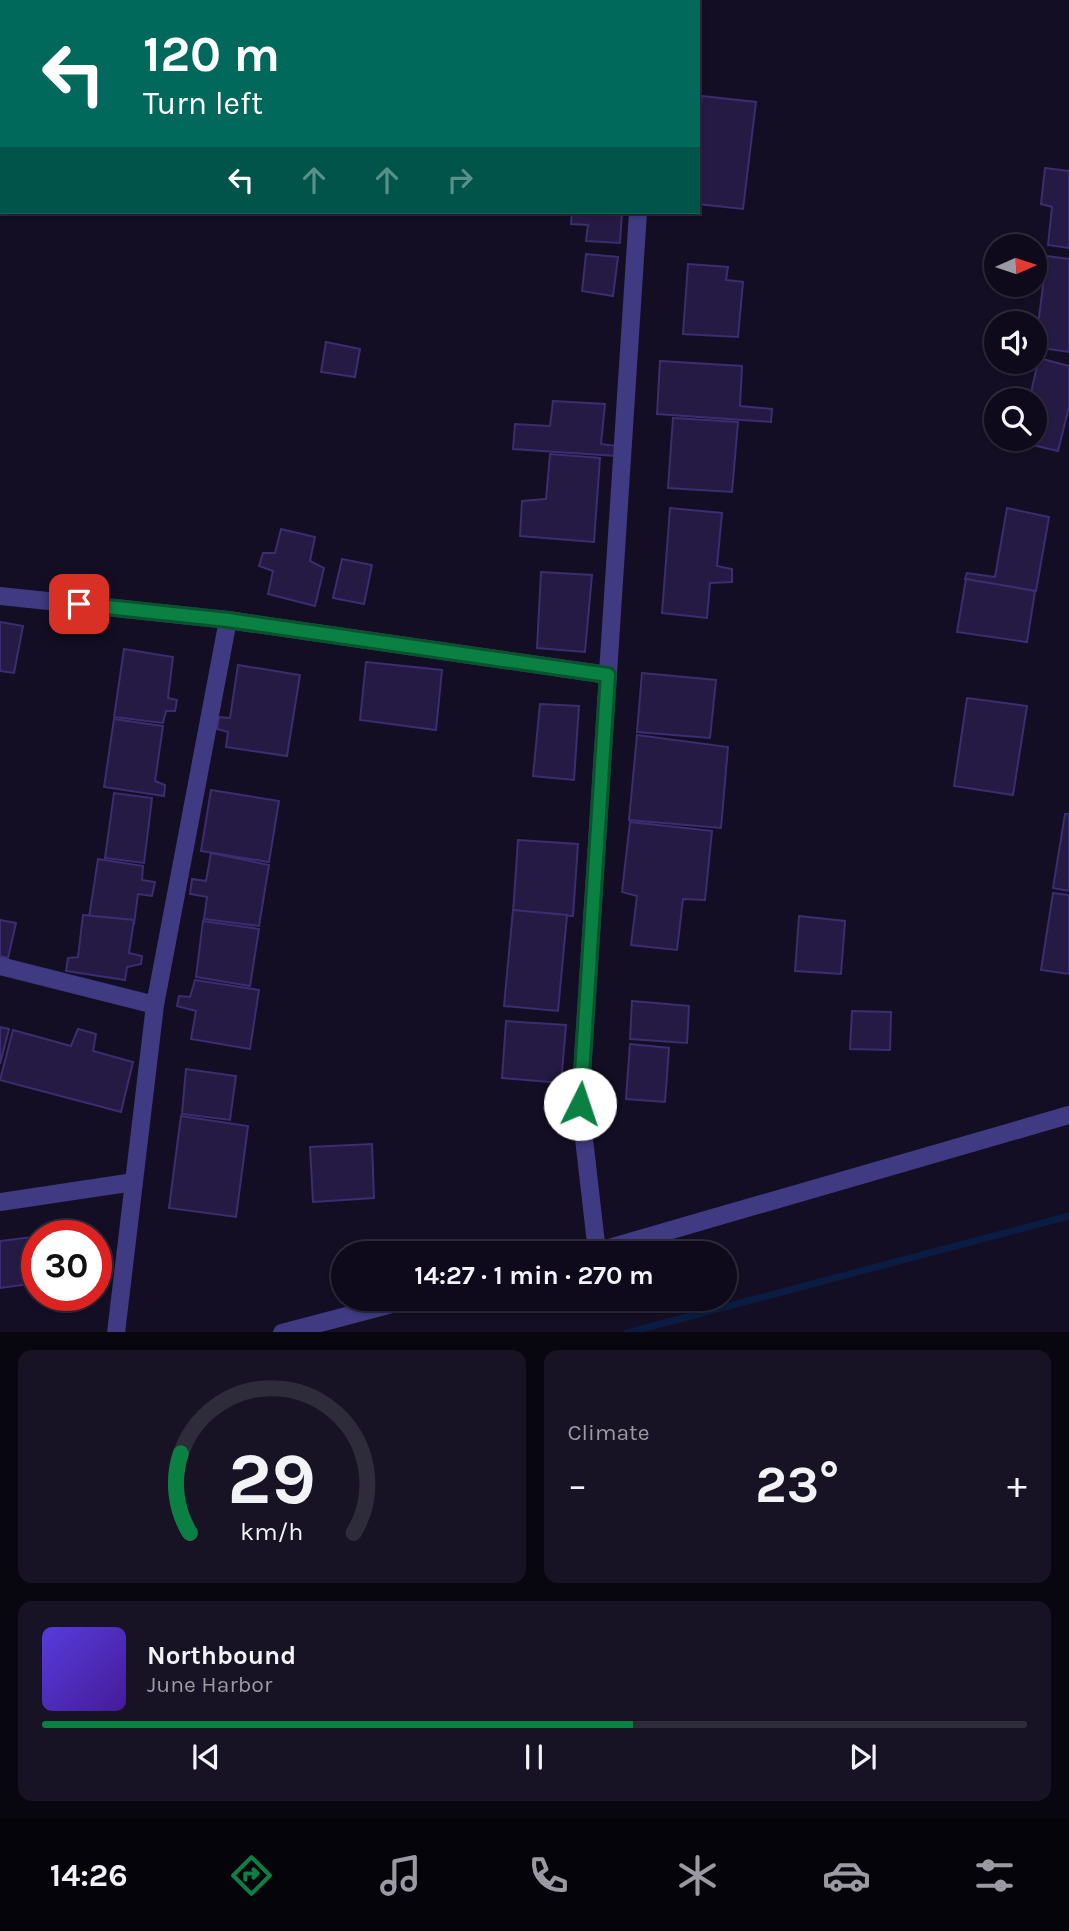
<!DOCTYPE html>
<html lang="en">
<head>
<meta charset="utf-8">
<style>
  body { margin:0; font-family:Karla,sans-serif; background:#171324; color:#f1f3f6; height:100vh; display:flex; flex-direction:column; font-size:26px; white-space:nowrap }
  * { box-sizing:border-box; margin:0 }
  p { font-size:23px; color:#9b9aa3 }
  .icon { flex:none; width:38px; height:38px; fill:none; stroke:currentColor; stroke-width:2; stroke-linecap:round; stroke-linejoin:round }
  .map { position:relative; height:1332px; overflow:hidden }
  .sheet { display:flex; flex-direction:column; gap:18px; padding:18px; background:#08060f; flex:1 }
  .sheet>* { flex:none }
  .guide { position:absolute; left:0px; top:0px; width:700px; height:214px; box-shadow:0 2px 5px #0004,0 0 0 2px #2e2b3a; background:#00695c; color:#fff; overflow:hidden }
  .needle { width:46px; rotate:87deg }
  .fabs { position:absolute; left:984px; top:234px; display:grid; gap:14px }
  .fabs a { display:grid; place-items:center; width:63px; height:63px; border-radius:50%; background:#0e0a1b; box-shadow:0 2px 5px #0004,0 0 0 2px #2e2b3a; font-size:35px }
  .speed { position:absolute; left:21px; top:1220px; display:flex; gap:14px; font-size:35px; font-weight:700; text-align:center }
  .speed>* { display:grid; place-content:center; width:91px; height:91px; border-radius:50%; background:#0e0a1b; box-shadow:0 2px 5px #0004,0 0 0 2px #2e2b3a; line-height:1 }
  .speed .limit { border:10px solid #d22; background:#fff; color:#111 }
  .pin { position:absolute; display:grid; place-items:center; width:60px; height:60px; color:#fff; margin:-30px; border-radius:14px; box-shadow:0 4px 10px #0006 }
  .me { position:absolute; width:77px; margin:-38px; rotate:4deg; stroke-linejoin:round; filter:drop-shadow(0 0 5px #0008) }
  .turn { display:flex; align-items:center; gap:24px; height:147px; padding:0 28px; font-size:32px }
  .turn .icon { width:91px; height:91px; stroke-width:2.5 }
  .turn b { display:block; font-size:49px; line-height:60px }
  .lanes { display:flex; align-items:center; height:66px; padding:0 28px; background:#0003; justify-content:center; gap:35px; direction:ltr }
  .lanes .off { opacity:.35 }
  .big { font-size:52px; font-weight:700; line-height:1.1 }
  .sheet .widget { flex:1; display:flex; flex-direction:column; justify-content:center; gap:10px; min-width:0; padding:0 24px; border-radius:14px; background:#171324 }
  .sheet .dial { align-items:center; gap:0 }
  .dial svg { height:182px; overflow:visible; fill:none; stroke:#2e2b3a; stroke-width:7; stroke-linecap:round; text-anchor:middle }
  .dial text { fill:#f1f3f6; stroke:none }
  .song { display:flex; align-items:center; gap:21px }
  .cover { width:84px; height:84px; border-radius:10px; background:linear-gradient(135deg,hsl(250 70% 55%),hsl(260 70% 35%)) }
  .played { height:7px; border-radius:4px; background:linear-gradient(90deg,#0b8043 60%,#2e2b3a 60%) }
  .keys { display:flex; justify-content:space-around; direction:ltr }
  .heat { display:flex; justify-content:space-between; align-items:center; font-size:38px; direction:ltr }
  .sheet .tiles { flex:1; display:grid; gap:18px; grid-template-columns:1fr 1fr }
  .widget:last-child { grid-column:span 2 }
  .trip { position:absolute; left:331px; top:1241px; width:406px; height:70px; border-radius:35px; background:#0e0a1b; box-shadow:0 2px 5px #0004,0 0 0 2px #2e2b3a; font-weight:700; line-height:70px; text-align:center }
  .menu { display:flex; height:112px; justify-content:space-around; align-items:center; background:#06040b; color:#9b9aa3 }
  .menu .icon { width:49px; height:49px }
  .menu .on { color:#0b8043 }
  .menu b { font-size:32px; color:#f1f3f6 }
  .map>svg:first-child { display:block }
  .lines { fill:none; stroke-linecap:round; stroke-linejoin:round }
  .stream { stroke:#0a1c41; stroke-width:7 }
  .building { fill:#241a44; stroke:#3c2d70; stroke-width:2 }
  .minor { stroke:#3f3a82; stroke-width:18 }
  .route-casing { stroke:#07532c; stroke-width:18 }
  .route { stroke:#0b8043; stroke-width:12 }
</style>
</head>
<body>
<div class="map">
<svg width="1069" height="1333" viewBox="0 0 1069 1333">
  <rect width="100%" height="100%" fill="#130e24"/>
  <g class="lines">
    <path class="stream" d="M627,1333L1069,1216"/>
  </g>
  <g class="building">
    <path d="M587,0H640L587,2Z"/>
    <path d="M702,96L756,102L743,209L698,204V134Z"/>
    <path d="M1045,168L1069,171V248L1048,245L1052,207L1041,204Z"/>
    <path d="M572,212H622L620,243L586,241L588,225L571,224Z"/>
    <path d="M586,254L618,257L613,296L582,291Z"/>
    <path d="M1047,256L1069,259V352L1035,347Z"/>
    <path d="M688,264L728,267L726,280L743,282L738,337L683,334Z"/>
    <path d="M326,342L360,349L355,377L321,372Z"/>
    <path d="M1039,358L1069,366V407L1058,451L1020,442L1021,439H1034V401H1029Z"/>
    <path d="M660,361L742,366L740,406L772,409L771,422L657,414Z"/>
    <path d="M553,401L605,404L601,444L617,446L616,456L513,449L515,424L550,426Z"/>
    <path d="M673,418L738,422L732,492L668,488Z"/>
    <path d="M550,454L600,458L594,542L520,536L522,501L546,499Z"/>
    <path d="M670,508L722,513L717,566L732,569V582L710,583L707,618L662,613Z"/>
    <path d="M1007,508L1049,517L1036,591L965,579L967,573L995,577Z"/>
    <path d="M281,529L315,537L310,561L324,568L315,606L268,594L273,571L259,566L263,553H275Z"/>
    <path d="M342,559L372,565L364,604L333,598Z"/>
    <path d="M541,572L592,575L585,652L537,648Z"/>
    <path d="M966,579L1035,591L1027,642L957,632Z"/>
    <path d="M0,622L23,626L14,673L0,671Z"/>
    <path d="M124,649L173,657L168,698L177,700L175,711H166L163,723L114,717Z"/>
    <path d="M366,662L442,670L436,730L360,720Z"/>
    <path d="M238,665L300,675L287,756L226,747L228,732L217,729L219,717L230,718Z"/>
    <path d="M642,673L716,680L710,738L637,732Z"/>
    <path d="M967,698L1027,706L1013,795L954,786Z"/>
    <path d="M540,704L579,706L574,780L533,776Z"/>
    <path d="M114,719L163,726L155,781L165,785L164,796L104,787Z"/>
    <path d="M637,735L728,747L721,828L629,820Z"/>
    <path d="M211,790L279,801L269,862L201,851Z"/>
    <path d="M114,793L152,798L144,863L105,858Z"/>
    <path d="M1065,814H1069V891L1053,888Z"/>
    <path d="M630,822L712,831L705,900L683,899L677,950L631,945L637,896L622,892Z"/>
    <path d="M518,840L578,844L573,916L513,913Z"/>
    <path d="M211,853L269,865L259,926L204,919L207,897L190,894L192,879L206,881Z"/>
    <path d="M98,859L143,866L142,880L155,882L152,896L138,894L134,924L89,918Z"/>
    <path d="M1053,893L1069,895V974L1041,970Z"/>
    <path d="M513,910L567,915L558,1011L504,1006Z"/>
    <path d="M83,915L134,920L129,953L142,956L141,964L127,967L125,980L66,971L68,958L78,957Z"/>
    <path d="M799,916L845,921L841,974L795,971Z"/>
    <path d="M0,920L16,923L8,958L0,956Z"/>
    <path d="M203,921L259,929L250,986L196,977Z"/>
    <path d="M195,980L259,990L250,1049L191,1039L196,1011L177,1006L179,996L190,997Z"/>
    <path d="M632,1001L689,1006L687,1043L630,1039Z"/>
    <path d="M852,1011L891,1012L890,1050L850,1049Z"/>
    <path d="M506,1021L566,1025L561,1083L502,1078Z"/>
    <path d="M0,1027L9,1029L0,1064Z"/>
    <path d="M78,1029L96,1034L93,1051L133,1062L121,1112L0,1080L13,1030L71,1046Z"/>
    <path d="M630,1044L669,1048L665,1102L626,1099Z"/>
    <path d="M186,1069L236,1076L230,1120L182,1114Z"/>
    <path d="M181,1116L248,1126L236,1217L169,1208Z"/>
    <path d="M372,1144L374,1198L313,1202L310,1147Z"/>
    <path d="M32,1237L37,1283L0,1288V1241Z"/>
  </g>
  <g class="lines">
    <g class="minor">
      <path d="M652,2V0"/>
      <path d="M0,596L228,620L608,675"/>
      <path d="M0,966L155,1005"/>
      <path d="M0,1202L134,1182"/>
      <path d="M597,1252L580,1104L638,212"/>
      <path d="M592,1253L1069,1115"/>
      <path d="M116,1333L155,1005L228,620"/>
      <path d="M282,1333L415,1298"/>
    </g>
  </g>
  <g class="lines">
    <g class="route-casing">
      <path id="route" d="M79,604L228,620L608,675L580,1104"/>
    </g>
    <use href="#route" class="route"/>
  </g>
</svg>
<div class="fabs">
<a><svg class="needle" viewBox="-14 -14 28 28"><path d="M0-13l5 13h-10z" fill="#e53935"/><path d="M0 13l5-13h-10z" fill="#9b9aa3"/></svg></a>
<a><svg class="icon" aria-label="sound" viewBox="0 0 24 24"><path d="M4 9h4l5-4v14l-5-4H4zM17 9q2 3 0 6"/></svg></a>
<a><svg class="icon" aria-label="search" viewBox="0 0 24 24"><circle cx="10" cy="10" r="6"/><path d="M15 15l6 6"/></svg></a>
</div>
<div class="speed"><div class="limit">30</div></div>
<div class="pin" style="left:79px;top:604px;background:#d93025"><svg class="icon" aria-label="arrive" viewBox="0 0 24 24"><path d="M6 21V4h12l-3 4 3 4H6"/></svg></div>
<svg class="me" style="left:580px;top:1104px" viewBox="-20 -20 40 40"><circle r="19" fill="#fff"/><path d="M0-13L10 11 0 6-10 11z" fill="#0b8043"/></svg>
<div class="trip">14:27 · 1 min · 270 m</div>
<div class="guide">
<div class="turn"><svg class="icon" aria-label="left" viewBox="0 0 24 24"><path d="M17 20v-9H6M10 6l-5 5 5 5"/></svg><div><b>120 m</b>Turn left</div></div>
<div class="lanes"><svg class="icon" aria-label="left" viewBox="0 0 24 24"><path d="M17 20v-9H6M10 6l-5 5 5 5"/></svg><svg class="icon off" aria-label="ahead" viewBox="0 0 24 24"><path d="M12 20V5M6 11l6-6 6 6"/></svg><svg class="icon off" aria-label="ahead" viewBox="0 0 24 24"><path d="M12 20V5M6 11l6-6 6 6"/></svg><svg class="icon off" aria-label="right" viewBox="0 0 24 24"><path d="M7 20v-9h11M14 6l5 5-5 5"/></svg></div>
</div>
</div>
<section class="sheet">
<div class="tiles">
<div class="widget dial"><svg viewBox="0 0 100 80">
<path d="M14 69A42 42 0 1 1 86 69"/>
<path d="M14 69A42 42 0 0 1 10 34" stroke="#0b8043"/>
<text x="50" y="56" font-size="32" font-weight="700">29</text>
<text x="50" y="72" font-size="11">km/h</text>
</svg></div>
<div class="widget"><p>Climate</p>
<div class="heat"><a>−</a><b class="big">23°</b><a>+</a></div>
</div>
<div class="widget">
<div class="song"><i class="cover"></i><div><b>Northbound</b><p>June Harbor</p></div></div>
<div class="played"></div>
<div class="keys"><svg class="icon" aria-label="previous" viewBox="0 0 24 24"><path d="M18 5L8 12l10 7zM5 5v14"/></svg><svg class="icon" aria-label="pause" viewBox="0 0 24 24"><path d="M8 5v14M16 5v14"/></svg><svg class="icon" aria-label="next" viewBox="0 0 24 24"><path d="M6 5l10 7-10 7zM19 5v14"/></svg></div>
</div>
</div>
</section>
<nav class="menu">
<b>14:26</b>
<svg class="icon on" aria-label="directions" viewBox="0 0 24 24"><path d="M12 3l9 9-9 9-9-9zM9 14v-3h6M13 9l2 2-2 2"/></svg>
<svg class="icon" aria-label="music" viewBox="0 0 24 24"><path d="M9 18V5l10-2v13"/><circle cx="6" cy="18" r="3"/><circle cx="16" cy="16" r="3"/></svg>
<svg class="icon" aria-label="phone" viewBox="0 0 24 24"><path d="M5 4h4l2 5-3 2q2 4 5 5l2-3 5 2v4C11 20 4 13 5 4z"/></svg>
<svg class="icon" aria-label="climate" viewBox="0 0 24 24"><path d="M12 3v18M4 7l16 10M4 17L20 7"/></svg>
<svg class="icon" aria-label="car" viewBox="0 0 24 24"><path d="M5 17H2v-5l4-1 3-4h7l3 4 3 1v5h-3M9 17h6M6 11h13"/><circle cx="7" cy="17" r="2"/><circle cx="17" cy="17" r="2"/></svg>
<svg class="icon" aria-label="filters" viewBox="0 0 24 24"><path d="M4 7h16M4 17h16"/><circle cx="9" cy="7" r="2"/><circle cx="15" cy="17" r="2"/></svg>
</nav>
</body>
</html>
